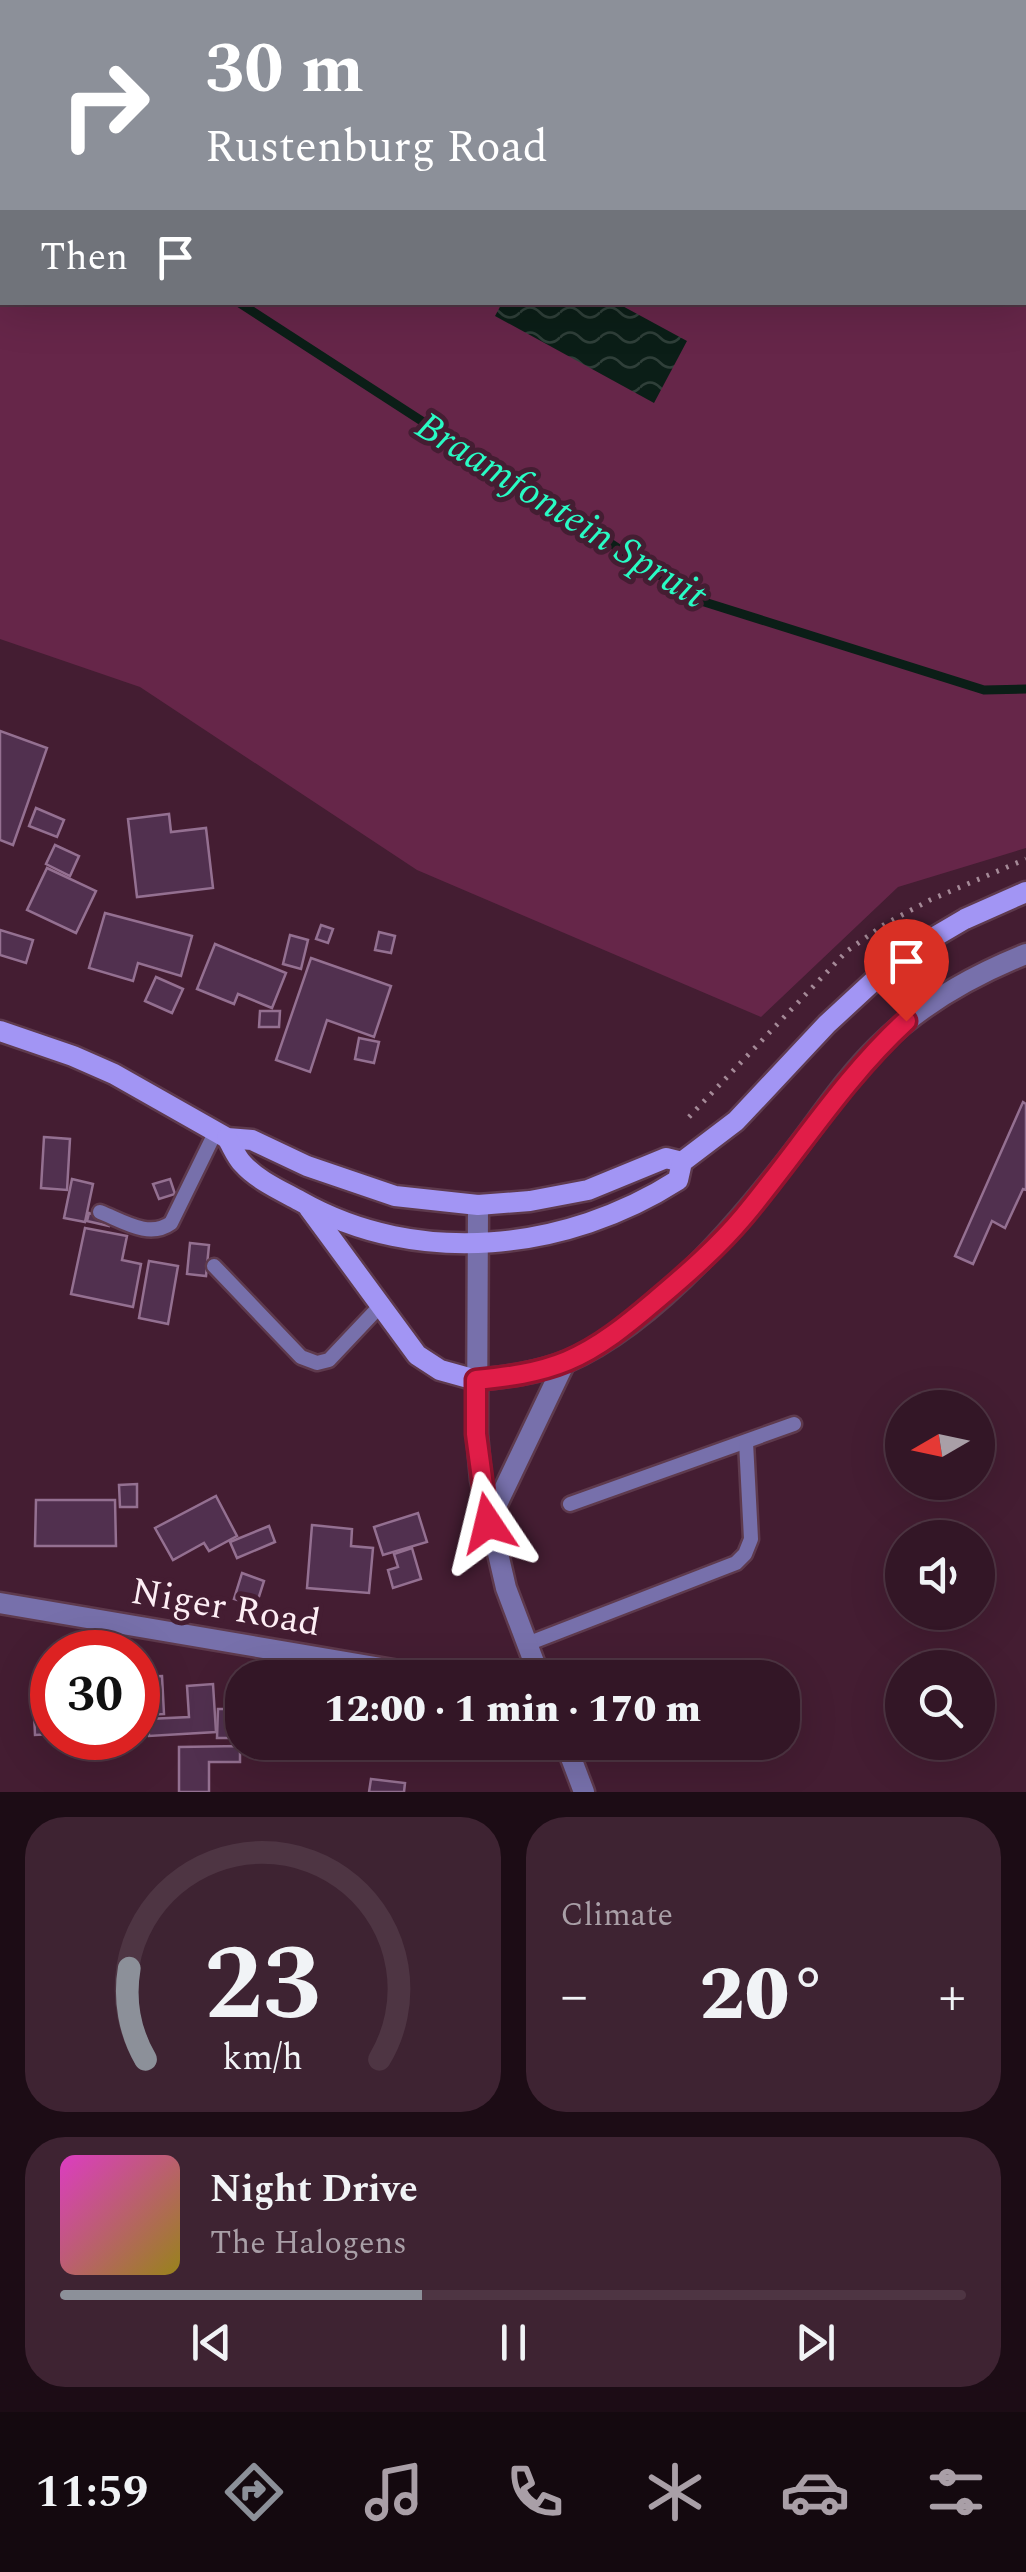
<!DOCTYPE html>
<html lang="en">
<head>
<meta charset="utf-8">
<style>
  body { margin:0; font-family:Spectral,serif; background:#3e2332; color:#f1f3f6; height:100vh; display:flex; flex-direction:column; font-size:38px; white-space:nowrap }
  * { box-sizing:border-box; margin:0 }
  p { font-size:32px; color:#a99fa7 }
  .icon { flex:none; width:55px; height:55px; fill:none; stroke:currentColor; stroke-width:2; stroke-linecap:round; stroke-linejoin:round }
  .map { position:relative; height:1792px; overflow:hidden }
  .details { display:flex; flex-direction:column; gap:25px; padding:25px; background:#1c0c15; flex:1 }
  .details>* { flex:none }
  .banner { position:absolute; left:0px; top:0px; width:1028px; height:305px; box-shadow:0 10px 40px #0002,0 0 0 2px #4e3543; background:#8c9099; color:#fff; overflow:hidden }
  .needle { width:65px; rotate:261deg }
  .buttons { position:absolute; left:885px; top:1390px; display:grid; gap:20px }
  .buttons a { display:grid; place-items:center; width:110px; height:110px; border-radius:50%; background:#331626; box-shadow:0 10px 40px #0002,0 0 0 2px #4e3543; font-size:50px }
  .speed { position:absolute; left:30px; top:1630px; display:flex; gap:20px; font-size:50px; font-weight:700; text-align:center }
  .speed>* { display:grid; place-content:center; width:130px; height:130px; border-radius:50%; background:#331626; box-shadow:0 10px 40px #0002,0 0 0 2px #4e3543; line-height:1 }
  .speed .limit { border:15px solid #d22; background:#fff; color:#111 }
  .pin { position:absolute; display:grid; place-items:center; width:85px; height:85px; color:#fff; margin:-102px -42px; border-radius:50% 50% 50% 0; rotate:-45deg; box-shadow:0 0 10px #0007 }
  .pin .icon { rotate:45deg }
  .me { position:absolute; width:110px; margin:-55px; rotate:350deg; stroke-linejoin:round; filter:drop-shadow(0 0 8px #0008) }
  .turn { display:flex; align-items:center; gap:35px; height:210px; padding:0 40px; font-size:45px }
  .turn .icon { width:130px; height:130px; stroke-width:2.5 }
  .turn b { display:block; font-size:70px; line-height:85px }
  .then { display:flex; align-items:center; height:95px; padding:0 40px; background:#0003; gap:20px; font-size:38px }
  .big { font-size:75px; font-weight:800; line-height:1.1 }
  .details .tile { flex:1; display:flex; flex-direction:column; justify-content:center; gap:15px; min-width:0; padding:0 35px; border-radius:40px; background:#3e2332 }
  .details .dial { align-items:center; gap:0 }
  .dial svg { height:260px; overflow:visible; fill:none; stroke:#4e3543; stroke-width:7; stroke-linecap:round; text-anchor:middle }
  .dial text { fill:#f1f3f6; stroke:none }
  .song { display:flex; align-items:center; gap:30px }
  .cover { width:120px; height:120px; border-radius:15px; background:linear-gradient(135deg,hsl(310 70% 55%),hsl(50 70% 35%)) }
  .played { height:10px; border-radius:5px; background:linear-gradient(90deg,#8c9099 40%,#4e3543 40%) }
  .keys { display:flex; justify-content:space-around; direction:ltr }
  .heat { display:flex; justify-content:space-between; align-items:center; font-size:55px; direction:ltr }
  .details .tiles { flex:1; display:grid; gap:25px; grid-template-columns:1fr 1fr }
  .tile:last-child { grid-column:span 2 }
  .trip { position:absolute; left:225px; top:1660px; width:575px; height:100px; border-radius:40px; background:#331626; box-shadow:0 10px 40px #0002,0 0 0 2px #4e3543; font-weight:800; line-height:100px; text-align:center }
  .tabs { display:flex; height:160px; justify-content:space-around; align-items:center; background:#14090f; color:#a99fa7 }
  .tabs .icon { width:70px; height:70px }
  .tabs .selected { color:#8c9099 }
  .tabs b { font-size:45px; color:#f1f3f6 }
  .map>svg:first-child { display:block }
  .grass { fill:#662649 }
  .water { fill:url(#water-waves) }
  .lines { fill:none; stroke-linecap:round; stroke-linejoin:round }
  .stream { stroke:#0b1e17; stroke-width:9 }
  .building { fill:#51304f; stroke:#947091; stroke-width:2.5 }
  .lane-casing { stroke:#5e3a4d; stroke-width:19 }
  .street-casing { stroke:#5e3a4d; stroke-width:25 }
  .secondary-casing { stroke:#5e3a4d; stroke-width:25 }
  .path { stroke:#a58a98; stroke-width:5; stroke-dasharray:2.5 8; stroke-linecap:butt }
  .lane { stroke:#7770ab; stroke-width:14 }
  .street { stroke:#7770ab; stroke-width:20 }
  .secondary { stroke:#a295f4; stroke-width:20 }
  .route-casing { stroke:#92132f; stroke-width:25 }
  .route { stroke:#e11d48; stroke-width:18 }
  .labels { text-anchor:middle; stroke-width:10; stroke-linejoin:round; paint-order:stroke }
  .street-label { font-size:38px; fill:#fdedf4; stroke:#441d32 }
  .water-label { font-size:40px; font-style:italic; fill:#29fbc4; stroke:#441d32 }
</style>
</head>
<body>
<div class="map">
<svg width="1026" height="1792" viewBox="0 0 1026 1792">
  <defs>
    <pattern id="water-waves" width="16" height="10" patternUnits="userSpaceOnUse" patternTransform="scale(2.5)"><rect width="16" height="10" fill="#0b1e17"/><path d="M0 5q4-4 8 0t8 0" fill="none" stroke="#2f3f39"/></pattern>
  </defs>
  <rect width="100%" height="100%" fill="#441d32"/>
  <path class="grass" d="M0,0L713,2H2V302H1025L1026,222V848L898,887L761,1017L417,870L140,687L0,639Z"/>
  <path class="water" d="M502,303H617L687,341L654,403L495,316Z"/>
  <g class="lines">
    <g class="stream">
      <path d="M0,27L2,30"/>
      <path d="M238,302L698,600L984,690L1026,689"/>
    </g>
  </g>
  <g class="building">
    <path d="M791,0H863L787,2Z"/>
    <path d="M0,731L47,748L13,845L0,840Z"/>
    <path d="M36,808L64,820L57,837L29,826Z"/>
    <path d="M169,814L171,832L206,828L213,888L137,897L128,819Z"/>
    <path d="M55,845L79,856L70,876L46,864Z"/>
    <path d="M47,868L96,891L76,933L27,910Z"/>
    <path d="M105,913L192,936L181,976L138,963L133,981L89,968Z"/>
    <path d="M321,925L333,929L328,943L316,939Z"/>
    <path d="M0,930L33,940L26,963L0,955Z"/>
    <path d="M379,932L395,936L391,953L375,950Z"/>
    <path d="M290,935L308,940L301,969L283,964Z"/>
    <path d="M215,944L286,973L272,1008L238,994L234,1004L197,989Z"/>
    <path d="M311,958L391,986L374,1037L327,1020L310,1072L276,1060Z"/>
    <path d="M156,977L183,989L172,1013L145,1001Z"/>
    <path d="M260,1011H280L279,1027H259Z"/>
    <path d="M359,1038L379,1042L374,1063L355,1059Z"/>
    <path d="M1023,1102L1026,1104V1190L1023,1189L1005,1228L992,1221L973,1264L955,1256Z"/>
    <path d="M44,1137L70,1139L67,1190L41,1188Z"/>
    <path d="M72,1179L93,1184L85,1222L64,1218Z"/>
    <path d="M170,1179L175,1194L159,1199L153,1184Z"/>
    <path d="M89,1213L111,1218L109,1226L87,1221Z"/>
    <path d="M85,1228L127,1236L122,1260L141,1264L133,1307L71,1294Z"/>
    <path d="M190,1243L209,1245L206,1276L187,1274Z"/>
    <path d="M149,1261L178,1266L168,1324L139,1318Z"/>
    <path d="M137,1484V1507H120L119,1485Z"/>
    <path d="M216,1496L237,1536L209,1551L204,1543L173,1560L155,1528Z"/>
    <path d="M36,1500H115L116,1546H35Z"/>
    <path d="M418,1513L427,1542L383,1555L374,1527Z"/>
    <path d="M312,1525L352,1529L351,1546L373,1548L369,1593L307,1588Z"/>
    <path d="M269,1526L275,1542L237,1558L230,1542Z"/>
    <path d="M412,1548L421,1579L393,1588L388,1570L398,1567L394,1554Z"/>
    <path d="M242,1573L264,1581L256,1606L234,1599Z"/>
    <path d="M162,1676L164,1714L138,1715V1677Z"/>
    <path d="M213,1684L216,1732L149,1736L148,1719L189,1717L187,1686Z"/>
    <path d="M52,1687V1734L35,1735L33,1688Z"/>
    <path d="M218,1709H242V1738H217Z"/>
    <path d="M240,1746V1762H209V1792H179V1747Z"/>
    <path d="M371,1779L405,1783L404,1792H369Z"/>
  </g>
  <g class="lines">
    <g class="lane-casing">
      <g id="lane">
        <path d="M100,1212C123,1221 149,1239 171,1223L216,1131"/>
        <path d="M214,1266L301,1357L317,1363L329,1360L380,1306"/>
        <path d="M570,1504L794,1424"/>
        <path d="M527,1644L736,1563L745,1554L751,1539L746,1442"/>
      </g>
    </g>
    <g class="street-casing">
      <g id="street">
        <path d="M956,0L959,2"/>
        <path d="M1025,52H1026"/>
        <path d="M478,1205L477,1434L481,1480L506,1588L540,1678"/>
        <path d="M476,1380C507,1377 537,1373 566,1362C652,1325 737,1226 793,1153C821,1117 846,1078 879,1046C921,1004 971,976 1026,954"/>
        <path d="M488,1523L565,1362"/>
        <path d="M0,1603L440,1678"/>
        <path d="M565,1742L584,1792"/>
      </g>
    </g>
    <g class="secondary-casing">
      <g id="secondary">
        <path d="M0,1031L73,1056L114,1074L227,1138L252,1140L307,1166L395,1196L478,1205L530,1201L588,1190L666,1158L682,1162"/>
        <path d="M227,1138C232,1146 236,1157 243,1164C257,1180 282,1191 300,1201C418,1268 567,1251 678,1180L682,1162L736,1121L827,1024L880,975L919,946L965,919L1026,892"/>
        <path d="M309,1208L417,1355L440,1370L476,1380"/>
      </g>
    </g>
    <path class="path" d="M689,1117L847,951L885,924L930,900L1026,859"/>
    <use href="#lane" class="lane"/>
    <use href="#street" class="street"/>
    <use href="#secondary" class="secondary"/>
  </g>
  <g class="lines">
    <g class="route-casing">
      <path id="route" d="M488,1523L476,1434V1380C507,1377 538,1373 567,1361C600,1347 628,1324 655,1301C687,1274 718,1247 744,1216C799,1150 843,1079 906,1021"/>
    </g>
    <use href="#route" class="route"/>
  </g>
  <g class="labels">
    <g class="street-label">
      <text transform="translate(226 1606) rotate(10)" y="13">Niger Road</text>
    </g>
    <g class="water-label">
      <text transform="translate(562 509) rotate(32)" y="14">Braamfontein Spruit</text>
    </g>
  </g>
</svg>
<div class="buttons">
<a><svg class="needle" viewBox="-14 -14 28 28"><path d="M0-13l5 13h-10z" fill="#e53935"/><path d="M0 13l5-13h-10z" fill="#a99fa7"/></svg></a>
<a><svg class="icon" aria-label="sound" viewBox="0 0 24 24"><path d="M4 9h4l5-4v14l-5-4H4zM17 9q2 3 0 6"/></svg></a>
<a><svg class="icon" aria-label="search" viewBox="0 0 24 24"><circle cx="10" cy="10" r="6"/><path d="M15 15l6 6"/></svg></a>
</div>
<div class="speed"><div class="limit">30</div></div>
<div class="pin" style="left:906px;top:1021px;background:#d93025"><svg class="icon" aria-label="arrive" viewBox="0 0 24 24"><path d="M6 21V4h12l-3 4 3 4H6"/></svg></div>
<svg class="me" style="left:488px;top:1523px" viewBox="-20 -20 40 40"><path d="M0-17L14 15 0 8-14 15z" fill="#e11d48" stroke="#fff" stroke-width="4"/></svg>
<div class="trip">12:00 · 1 min · 170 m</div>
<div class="banner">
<div class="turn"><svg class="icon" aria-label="right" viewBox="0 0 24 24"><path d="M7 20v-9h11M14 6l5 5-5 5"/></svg><div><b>30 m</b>Rustenburg Road</div></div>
<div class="then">Then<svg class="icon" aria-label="arrive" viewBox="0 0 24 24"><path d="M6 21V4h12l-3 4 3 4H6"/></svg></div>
</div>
</div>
<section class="details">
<div class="tiles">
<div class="tile dial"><svg viewBox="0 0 100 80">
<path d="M14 69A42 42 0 1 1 86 69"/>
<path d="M14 69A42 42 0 0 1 9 41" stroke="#8c9099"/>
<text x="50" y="56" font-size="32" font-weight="700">23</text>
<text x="50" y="72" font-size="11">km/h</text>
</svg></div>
<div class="tile"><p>Climate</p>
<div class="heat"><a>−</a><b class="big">20°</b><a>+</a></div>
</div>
<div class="tile">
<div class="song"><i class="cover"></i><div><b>Night Drive</b><p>The Halogens</p></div></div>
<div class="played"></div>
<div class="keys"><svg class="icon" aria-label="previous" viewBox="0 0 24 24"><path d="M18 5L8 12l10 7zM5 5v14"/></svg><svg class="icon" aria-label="pause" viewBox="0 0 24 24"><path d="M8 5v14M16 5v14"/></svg><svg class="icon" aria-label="next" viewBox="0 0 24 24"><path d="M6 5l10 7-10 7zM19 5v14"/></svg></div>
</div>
</div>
</section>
<nav class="tabs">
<b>11:59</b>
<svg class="icon selected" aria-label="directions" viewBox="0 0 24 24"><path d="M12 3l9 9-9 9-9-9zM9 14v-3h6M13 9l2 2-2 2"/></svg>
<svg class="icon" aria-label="music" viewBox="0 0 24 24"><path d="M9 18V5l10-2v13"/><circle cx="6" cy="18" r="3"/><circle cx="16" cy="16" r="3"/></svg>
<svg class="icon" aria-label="phone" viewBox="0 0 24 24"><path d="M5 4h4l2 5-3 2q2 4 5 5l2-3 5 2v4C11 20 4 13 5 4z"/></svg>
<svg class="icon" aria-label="climate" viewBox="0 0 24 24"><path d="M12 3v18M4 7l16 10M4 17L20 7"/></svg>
<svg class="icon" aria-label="car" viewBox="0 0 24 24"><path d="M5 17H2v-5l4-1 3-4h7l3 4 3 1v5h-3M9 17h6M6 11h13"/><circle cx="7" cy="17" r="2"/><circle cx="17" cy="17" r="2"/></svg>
<svg class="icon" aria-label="filters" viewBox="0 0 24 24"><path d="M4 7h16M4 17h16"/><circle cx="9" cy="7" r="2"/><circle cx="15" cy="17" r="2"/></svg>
</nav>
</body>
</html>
